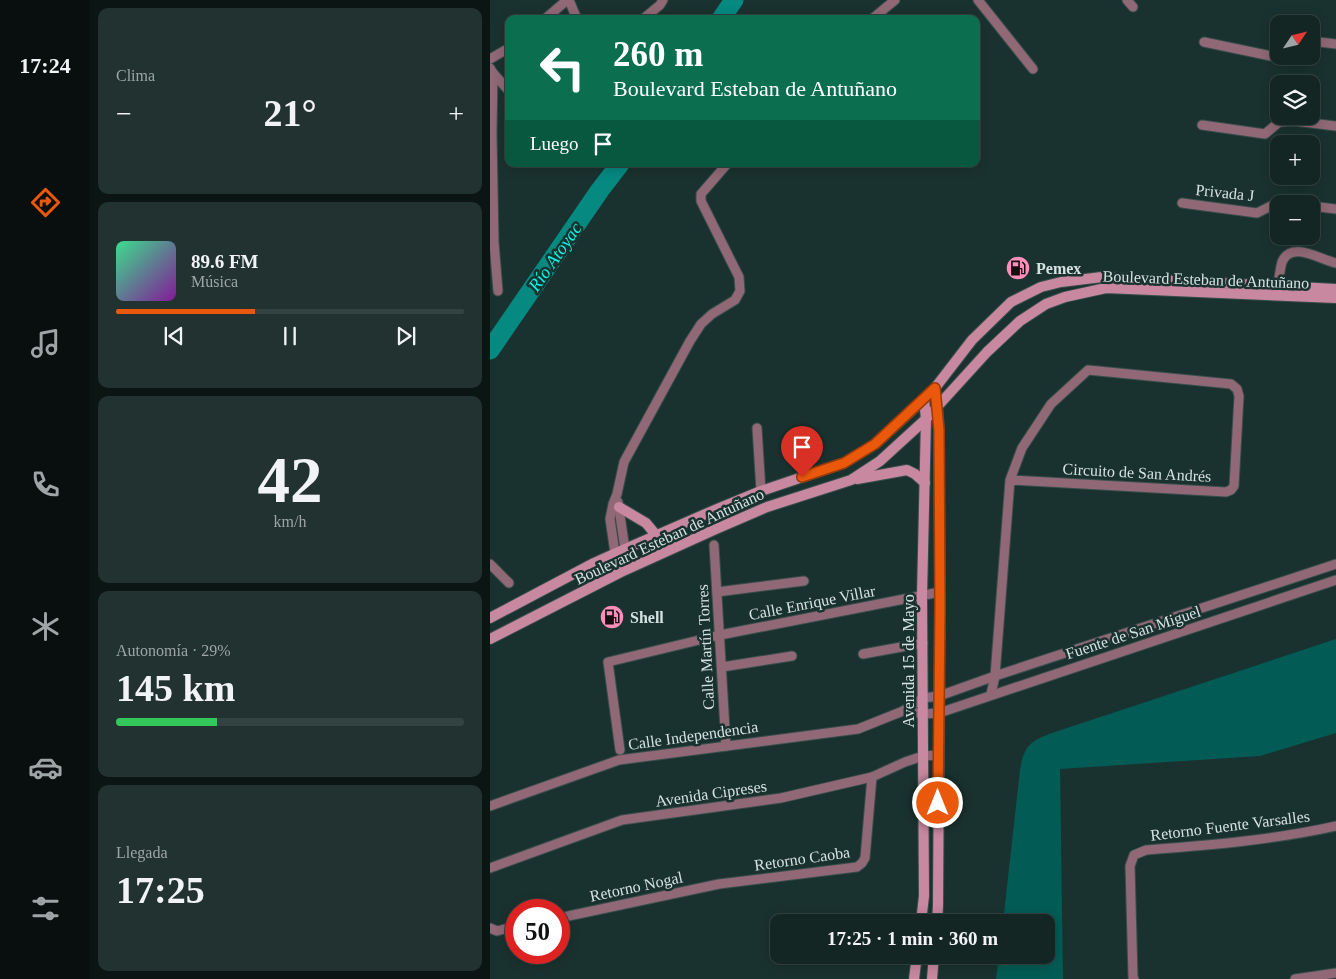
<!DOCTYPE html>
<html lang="es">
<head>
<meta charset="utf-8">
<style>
  body { margin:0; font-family:"Times New Roman",serif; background:#213230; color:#f1f3f6; height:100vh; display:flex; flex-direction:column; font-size:19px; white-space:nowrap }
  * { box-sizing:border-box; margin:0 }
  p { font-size:16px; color:#9da5a6 }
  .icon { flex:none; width:28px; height:28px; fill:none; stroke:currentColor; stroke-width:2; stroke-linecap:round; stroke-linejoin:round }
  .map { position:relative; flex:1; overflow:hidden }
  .drawer { display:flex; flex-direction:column; gap:8px; padding:8px; background:#0b1513; width:400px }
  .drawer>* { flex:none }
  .banner { position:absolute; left:15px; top:15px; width:475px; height:152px; border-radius:10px; box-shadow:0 2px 12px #0003,0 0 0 1px #334341; background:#0b6e4f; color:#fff; overflow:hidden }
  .needle { width:32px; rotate:55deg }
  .fabs { position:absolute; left:780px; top:15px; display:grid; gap:10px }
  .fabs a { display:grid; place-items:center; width:50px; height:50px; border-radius:10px; background:#142623; box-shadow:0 2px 12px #0003,0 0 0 1px #334341; font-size:25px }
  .speed { position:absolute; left:15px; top:899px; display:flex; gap:10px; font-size:25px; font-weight:700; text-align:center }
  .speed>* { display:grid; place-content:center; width:65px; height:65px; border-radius:50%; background:#142623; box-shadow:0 2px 12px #0003,0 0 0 1px #334341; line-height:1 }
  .speed .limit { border:8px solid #d22; background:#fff; color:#111 }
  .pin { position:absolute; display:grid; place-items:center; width:42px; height:42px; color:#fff; margin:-51px -21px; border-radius:50% 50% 50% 0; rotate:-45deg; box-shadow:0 0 5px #0007 }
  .pin .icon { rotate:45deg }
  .me { position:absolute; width:55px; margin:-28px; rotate:0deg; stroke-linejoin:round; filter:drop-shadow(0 0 4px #0008) }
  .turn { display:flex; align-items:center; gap:18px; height:105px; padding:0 25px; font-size:22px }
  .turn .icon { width:65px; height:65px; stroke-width:2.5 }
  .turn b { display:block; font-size:35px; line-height:42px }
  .then { display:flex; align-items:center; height:48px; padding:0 25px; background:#0003; gap:10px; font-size:19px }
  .big { font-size:38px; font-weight:700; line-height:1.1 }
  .drawer .card { flex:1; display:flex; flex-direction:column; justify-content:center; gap:8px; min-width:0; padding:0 18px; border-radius:10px; background:#213230 }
  .drawer .dial { align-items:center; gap:0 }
  .dial b { font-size:65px; line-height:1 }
  .song { display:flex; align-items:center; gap:15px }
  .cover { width:60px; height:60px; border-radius:8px; background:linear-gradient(135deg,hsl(150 70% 55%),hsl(290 70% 35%)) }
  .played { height:5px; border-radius:2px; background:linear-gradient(90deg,#ea580c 40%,#334341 40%) }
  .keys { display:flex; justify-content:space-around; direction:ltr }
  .heat { display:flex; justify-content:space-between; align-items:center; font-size:28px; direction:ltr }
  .charge { height:8px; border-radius:4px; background:linear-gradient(90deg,#34c759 29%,#334341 0) }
  .trip { position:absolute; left:280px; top:914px; width:285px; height:50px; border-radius:10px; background:#142623; box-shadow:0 2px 12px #0003,0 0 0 1px #334341; font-weight:700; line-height:50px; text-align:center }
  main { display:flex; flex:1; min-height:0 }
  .tabs { display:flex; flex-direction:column; width:90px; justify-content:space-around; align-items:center; background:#080f0e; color:#9da5a6 }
  .tabs .icon { width:35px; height:35px }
  .tabs .selected { color:#ea580c }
  .tabs b { font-size:22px; color:#f1f3f6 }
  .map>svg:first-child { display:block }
  .green { fill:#035b55 }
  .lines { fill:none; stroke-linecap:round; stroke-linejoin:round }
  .river { stroke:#058981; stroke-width:19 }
  .minor-casing { stroke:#384e4b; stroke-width:11 }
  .secondary-casing { stroke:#384e4b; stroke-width:12 }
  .minor { stroke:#906876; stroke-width:9 }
  .secondary { stroke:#c8889f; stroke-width:10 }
  .route-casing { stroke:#983908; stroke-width:12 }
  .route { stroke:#ea580c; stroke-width:9 }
  .labels { text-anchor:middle; stroke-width:5; stroke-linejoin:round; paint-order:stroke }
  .street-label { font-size:16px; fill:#d4e2e0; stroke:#1a322f }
  .poi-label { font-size:16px; font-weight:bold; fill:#d4e2e0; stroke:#1a322f; text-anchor:start }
  .water-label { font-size:18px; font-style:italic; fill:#07f7e8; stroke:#1a322f }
</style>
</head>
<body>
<main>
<nav class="tabs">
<b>17:24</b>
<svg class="icon selected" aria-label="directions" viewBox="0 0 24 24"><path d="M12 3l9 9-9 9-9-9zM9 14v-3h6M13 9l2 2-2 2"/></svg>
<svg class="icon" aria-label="music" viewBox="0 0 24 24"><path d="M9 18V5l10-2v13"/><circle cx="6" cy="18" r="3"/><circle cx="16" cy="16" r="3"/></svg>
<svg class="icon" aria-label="phone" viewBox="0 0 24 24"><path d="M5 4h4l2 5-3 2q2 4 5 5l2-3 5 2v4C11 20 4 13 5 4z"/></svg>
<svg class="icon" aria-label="climate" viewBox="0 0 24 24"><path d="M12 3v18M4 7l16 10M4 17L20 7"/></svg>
<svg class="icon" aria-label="car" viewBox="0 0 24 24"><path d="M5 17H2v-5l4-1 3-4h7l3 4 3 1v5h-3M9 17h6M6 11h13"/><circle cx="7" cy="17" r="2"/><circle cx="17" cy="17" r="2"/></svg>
<svg class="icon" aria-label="filters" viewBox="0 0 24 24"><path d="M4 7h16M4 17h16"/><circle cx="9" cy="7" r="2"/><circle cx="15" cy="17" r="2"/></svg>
</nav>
<section class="drawer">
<div class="card"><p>Clima</p>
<div class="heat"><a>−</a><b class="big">21°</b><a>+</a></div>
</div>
<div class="card">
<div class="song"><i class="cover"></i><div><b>89.6 FM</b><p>Música</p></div></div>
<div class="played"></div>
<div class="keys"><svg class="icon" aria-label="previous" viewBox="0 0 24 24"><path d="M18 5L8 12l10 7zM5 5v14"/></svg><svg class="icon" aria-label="pause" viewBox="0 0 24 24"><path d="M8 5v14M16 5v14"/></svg><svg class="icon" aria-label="next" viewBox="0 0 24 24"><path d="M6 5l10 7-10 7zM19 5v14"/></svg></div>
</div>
<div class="card dial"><b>42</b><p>km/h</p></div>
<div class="card"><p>Autonomía · 29%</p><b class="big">145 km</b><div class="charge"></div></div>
<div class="card"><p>Llegada</p><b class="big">17:25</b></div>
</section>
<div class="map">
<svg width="846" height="979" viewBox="0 0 846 979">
  <rect width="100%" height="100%" fill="#1a322f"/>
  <path class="green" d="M846,639V733L770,756L570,769L573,979H506L509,955H556V922H513L530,770C534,746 540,741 562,733Z"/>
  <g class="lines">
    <g class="river">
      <path d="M231,19L244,0"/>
      <path d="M0,350L110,190L130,164"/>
    </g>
    <g class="minor-casing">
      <g id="minor">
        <path d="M79,0L87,19"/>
        <path d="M488,0L543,69"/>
        <path d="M637,0L643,7"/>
        <path d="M55,19L77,0"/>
        <path d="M153,19L170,5L173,0"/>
        <path d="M382,19L405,0"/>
        <path d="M821,41L846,44"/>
        <path d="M714,42L781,56L789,51"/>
        <path d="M0,59L19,48"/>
        <path d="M0,68L3,73L19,91"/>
        <path d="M3,73L2,133L4,242L8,291"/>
        <path d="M712,125L775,134L789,122L804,121L846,126"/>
        <path d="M692,203L767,213L789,202L803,204"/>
        <path d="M821,206L846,209"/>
        <path d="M788,286C789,278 790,269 792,262C801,240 831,260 846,263"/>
        <path d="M267,428L271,491"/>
        <path d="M128,502L135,549L140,568"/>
        <path d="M224,545L236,746"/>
        <path d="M0,564L19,583"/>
        <path d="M131,572L125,553L120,519L123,504L127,494L134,462L200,341L211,324L222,314L245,300L250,291L249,277L211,201V194L237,164"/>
        <path d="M227,592L314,581"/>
        <path d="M373,654L433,643"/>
        <path d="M232,667L302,656"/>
        <path d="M501,694L505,676L520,480L532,448L561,404L598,370L741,384L747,389L749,396L744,486L741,490L736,492L520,480"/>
        <path d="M413,711L433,714L449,713L846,580"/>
        <path d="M130,750L118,662L230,635L450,592"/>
        <path d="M0,806L129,760L368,729L413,711L433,698L449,696L505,676L846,564"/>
        <path d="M0,868L132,820L291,798L382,777L415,762L433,756L449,755"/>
        <path d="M69,918L229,884L367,867L372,863L375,858L382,777"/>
        <path d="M0,928L7,931L26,926"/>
        <path d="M644,979L643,977L640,866L644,855L656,850C719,845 784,840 846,826"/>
        <path d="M805,979L846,973"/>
      </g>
    </g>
    <g class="secondary-casing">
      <g id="secondary">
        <path d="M367,479L417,470L425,474L435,483"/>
        <path d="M129,507L156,523L166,535"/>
        <path d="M0,618L104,563L135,549L227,509L271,491L354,463L385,444L434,399L445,388L482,340L521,302L551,287L571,282L612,277L846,289"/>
        <path d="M0,639L131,572L226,529L277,507L361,480L390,461L436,419L497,352L530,321L556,304L575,297L616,288L846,298"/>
        <path d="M431,922L434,896L432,596L436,419L434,399"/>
        <path d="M447,922L448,906L450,592L449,430L447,403"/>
        <path d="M424,979L427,955"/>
        <path d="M442,979L444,955"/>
      </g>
    </g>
    <use href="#minor" class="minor"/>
    <use href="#secondary" class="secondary"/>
  </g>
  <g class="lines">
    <g class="route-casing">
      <path id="route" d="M312,477L354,463L385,444L445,388L449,430L450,609L448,803"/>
    </g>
    <use href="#route" class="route"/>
  </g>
  <defs>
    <g id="fuel-disc" transform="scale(1.25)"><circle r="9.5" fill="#ff8eba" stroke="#1a322f"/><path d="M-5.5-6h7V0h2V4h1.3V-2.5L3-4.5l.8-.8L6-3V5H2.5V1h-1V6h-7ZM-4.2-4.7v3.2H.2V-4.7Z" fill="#111"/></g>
  </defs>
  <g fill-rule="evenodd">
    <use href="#fuel-disc" x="528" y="268"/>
    <use href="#fuel-disc" x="122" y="617"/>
  </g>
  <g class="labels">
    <g class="street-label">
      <text transform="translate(735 192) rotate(6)" y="6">Privada J</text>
      <text transform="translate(716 279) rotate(2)" y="6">Boulevard Esteban de Antuñano</text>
      <text transform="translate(647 472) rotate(3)" y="6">Circuito de San Andrés</text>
      <text transform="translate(179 536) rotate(-25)" y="6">Boulevard Esteban de Antuñano</text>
      <text transform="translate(322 602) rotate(-11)" y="6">Calle Enrique Villar</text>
      <text transform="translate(643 632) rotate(-18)" y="6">Fuente de San Miguel</text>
      <text transform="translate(215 647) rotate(-93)" y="6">Calle Martín Torres</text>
      <text transform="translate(418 661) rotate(-90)" y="6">Avenida 15 de Mayo</text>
      <text transform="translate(203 735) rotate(-8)" y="6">Calle Independencia</text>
      <text transform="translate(221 793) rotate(-8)" y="6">Avenida Cipreses</text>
      <text transform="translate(740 825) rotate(-7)" y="6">Retorno Fuente Varsalles</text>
      <text transform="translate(312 858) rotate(-8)" y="6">Retorno Caoba</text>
      <text transform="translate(146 886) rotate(-12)" y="6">Retorno Nogal</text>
    </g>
    <g class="poi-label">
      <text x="546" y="274">Pemex</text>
      <text x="140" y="623">Shell</text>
    </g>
    <g class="water-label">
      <text transform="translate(65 257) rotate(-55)" y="6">Río Atoyac</text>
    </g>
  </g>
</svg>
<div class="fabs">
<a><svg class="needle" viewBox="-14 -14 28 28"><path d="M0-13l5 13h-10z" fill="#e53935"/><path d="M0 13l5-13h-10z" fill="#9da5a6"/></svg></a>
<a><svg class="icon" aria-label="layers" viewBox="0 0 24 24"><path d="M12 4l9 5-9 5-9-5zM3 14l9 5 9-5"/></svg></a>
<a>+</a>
<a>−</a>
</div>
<div class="speed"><div class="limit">50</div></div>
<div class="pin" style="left:312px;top:477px;background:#d93025"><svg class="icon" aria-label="arrive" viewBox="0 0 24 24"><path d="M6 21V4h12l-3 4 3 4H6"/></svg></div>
<svg class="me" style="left:448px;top:803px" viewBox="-20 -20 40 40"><circle r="17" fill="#ea580c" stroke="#fff" stroke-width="3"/><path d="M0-11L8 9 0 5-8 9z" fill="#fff"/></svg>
<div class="trip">17:25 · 1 min · 360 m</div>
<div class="banner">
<div class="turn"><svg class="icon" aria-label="left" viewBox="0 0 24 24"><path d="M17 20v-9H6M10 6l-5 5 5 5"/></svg><div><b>260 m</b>Boulevard Esteban de Antuñano</div></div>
<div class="then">Luego<svg class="icon" aria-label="arrive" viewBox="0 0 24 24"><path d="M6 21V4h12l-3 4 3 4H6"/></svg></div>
</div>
</div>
</main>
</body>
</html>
